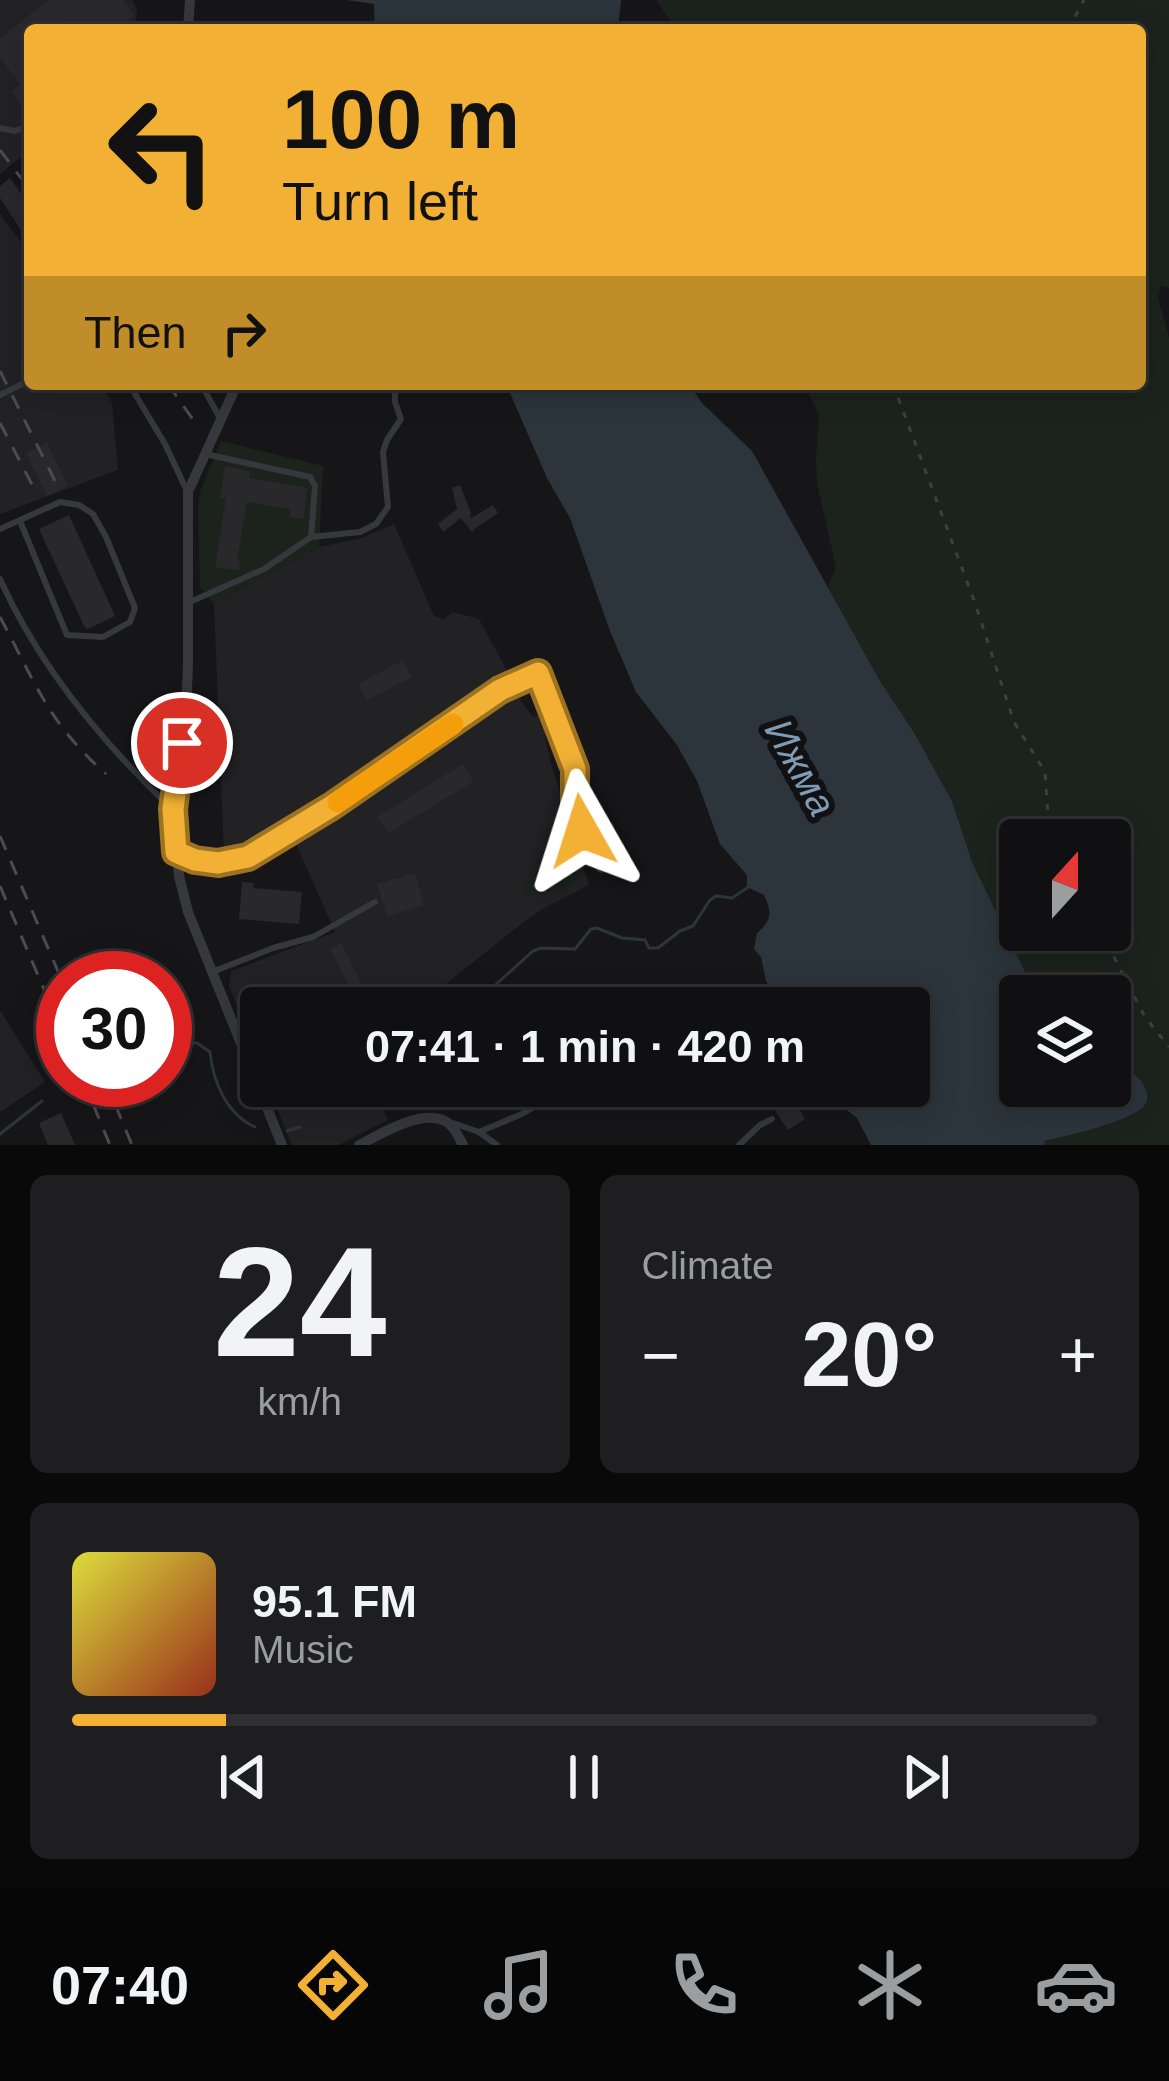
<!DOCTYPE html>
<html lang="en">
<head>
<meta charset="utf-8">
<style>
  body { margin:0; font-family:Arial,sans-serif; background:#1e1e20; color:#f1f3f6; height:100vh; display:flex; flex-direction:column; font-size:45px; white-space:nowrap }
  * { box-sizing:border-box; margin:0 }
  p { font-size:39px; color:#9c9d9f }
  .icon { flex:none; width:66px; height:66px; fill:none; stroke:currentColor; stroke-width:2; stroke-linecap:round; stroke-linejoin:round }
  .map { position:relative; height:1145px; overflow:hidden }
  .sheet { display:flex; flex-direction:column; gap:30px; padding:30px; background:#09090a; flex:1 }
  .sheet>* { flex:none }
  .guide { position:absolute; left:24px; top:24px; width:1122px; height:366px; border-radius:12px; box-shadow:0 6px 30px #0003,0 0 0 3px #303032; background:#f2b134; color:#111; overflow:hidden }
  .needle { width:78px; rotate:21deg }
  .buttons { position:absolute; left:999px; top:819px; display:grid; gap:24px }
  .buttons a { display:grid; place-items:center; width:132px; height:132px; border-radius:12px; background:#101012; box-shadow:0 6px 30px #0003,0 0 0 3px #303032; font-size:60px }
  .speed { position:absolute; left:36px; top:951px; display:flex; gap:24px; font-size:60px; font-weight:700; text-align:center }
  .speed>* { display:grid; place-content:center; width:156px; height:156px; border-radius:50%; background:#101012; box-shadow:0 6px 30px #0003,0 0 0 3px #303032; line-height:1 }
  .speed .limit { border:18px solid #d22; background:#fff; color:#111 }
  .pin { position:absolute; display:grid; place-items:center; width:102px; height:102px; color:#fff; margin:-51px; border:6px solid #fff; border-radius:50%; box-shadow:0 3px 12px #0007 }
  .me { position:absolute; width:132px; margin:-66px; rotate:354deg; stroke-linejoin:round; filter:drop-shadow(0 0 9px #0008) }
  .turn { display:flex; align-items:center; gap:42px; height:252px; padding:0 60px; font-size:54px }
  .turn .icon { width:156px; height:156px; stroke-width:2.5 }
  .turn b { display:block; font-size:84px; line-height:102px }
  .then { display:flex; align-items:center; height:114px; padding:0 60px; background:#0003; gap:24px; font-size:45px }
  .big { font-size:90px; font-weight:700; line-height:1.1 }
  .sheet .tile { flex:1; display:flex; flex-direction:column; justify-content:center; gap:18px; min-width:0; padding:0 42px; border-radius:18px; background:#1e1e20 }
  .sheet .dial { align-items:center; gap:0 }
  .dial b { font-size:156px; line-height:1 }
  .song { display:flex; align-items:center; gap:36px }
  .cover { width:144px; height:144px; border-radius:18px; background:linear-gradient(135deg,hsl(60 70% 55%),hsl(10 70% 35%)) }
  .played { height:12px; border-radius:6px; background:linear-gradient(90deg,#f2b134 15%,#303032 15%) }
  .keys { display:flex; justify-content:space-around; direction:ltr }
  .heat { display:flex; justify-content:space-between; align-items:center; font-size:66px; direction:ltr }
  .sheet .tiles { flex:1; display:grid; gap:30px; grid-template-columns:1fr 1fr }
  .tile:last-child { grid-column:span 2 }
  .trip { position:absolute; left:240px; top:987px; width:690px; height:120px; border-radius:12px; background:#101012; box-shadow:0 6px 30px #0003,0 0 0 3px #303032; font-weight:700; line-height:120px; text-align:center }
  .tab-bar { display:flex; height:192px; justify-content:space-around; align-items:center; background:#060607; color:#9c9d9f }
  .tab-bar .icon { width:84px; height:84px }
  .tab-bar .active { color:#f2b134 }
  .tab-bar b { font-size:54px; color:#f1f3f6 }
  .map>svg:first-child { display:block }
  .built { fill:#222225 }
  .green { fill:#1c231d; fill-rule:evenodd }
  .water { fill:#2c353c }
  .lines { fill:none; stroke-linecap:round; stroke-linejoin:round }
  .stream { stroke:#2c353c; stroke-width:3 }
  .building { fill:#29292c }
  .path { stroke:#3d3f44; stroke-width:3; stroke-dasharray:6 9; stroke-linecap:butt }
  .lane { stroke:#37383d; stroke-width:6 }
  .street { stroke:#37383d; stroke-width:10 }
  .rail { stroke:#4a4c52; stroke-width:3; stroke-dasharray:15 12; stroke-linecap:butt }
  .route-casing { stroke:#9d7322; stroke-width:30 }
  .route { stroke:#f2b134; stroke-width:21 }
  .slow { stroke:#f59e0b; stroke-width:21 }
  .labels { text-anchor:middle; stroke-width:12; stroke-linejoin:round; paint-order:stroke }
  .water-label { font-size:39px; font-style:italic; fill:#7f9bb3; stroke:#111113 }
</style>
</head>
<body>
<div class="map">
<svg width="1169" height="1145" viewBox="0 0 1169 1145">
  <rect width="100%" height="100%" fill="#161618"/>
  <g class="built">
    <path d="M0,0H132L137,9L135,30H30V150L0,174Z"/>
    <path d="M0,214L30,254V384H102L112,403L118,470L0,514Z"/>
    <path d="M394,524L434,616L443,619L453,612L479,619L511,678L407,743L286,827L224,856L214,604L319,547L361,538Z"/>
    <path d="M512,688L528,711L534,717L540,713L552,732L545,737L551,764L589,885L544,908L521,924L436,992L425,1008H261V1067L229,986L231,971L335,932L293,837Z"/>
    <path d="M0,1010L45,1082L0,1112Z"/>
    <path d="M268,1086H372L388,1120L338,1145H292Z"/>
  </g>
  <g class="green">
    <path d="M656,0H1169V288L1161,285L1158,297L1169,338V1145H1044L1045,1141L1103,1126L1142,1108L1124,1068L1110,1067V996H1037L972,862L952,801L915,734L880,681L828,587L836,567L817,483L816,460L819,415L804,384H1140V30H677ZM1020,840H1110V930H1020Z"/>
    <path d="M221,441L323,466L319,547L214,604L200,587L198,508L201,489Z"/>
    <path d="M566,838L574,842C579,864 588,879 564,892L538,888L525,901L527,883L545,873L555,846Z"/>
  </g>
  <g class="water">
    <path d="M347,0H621L618,30H375L374,4Z"/>
    <path d="M506,384H688L703,404L752,451L880,681L915,734L952,801L972,862L1037,996H1020V1086H1110V1067C1124,1068 1135,1071 1143,1084C1146,1089 1149,1097 1146,1103C1137,1121 1065,1136 1045,1141L1044,1145H871L857,1118L837,1102L829,1086H909V1008H783L766,981L761,957L754,949L757,933C771,921 773,913 764,895L747,887V875L720,844L697,781L677,745L636,692L610,631L570,518L547,478Z"/>
  </g>
  <g class="lines">
    <g class="stream">
      <path d="M458,1008L462,1003L494,986L533,951L541,948L575,949L591,929L597,928L622,938L645,940L649,948H658L680,931L693,926L710,900L716,896L732,898L750,886"/>
      <path d="M184,1043H197L210,1052C213,1081 226,1114 255,1127"/>
      <path d="M369,1095L384,1086"/>
      <path d="M287,1131L300,1127"/>
      <path d="M0,1134L42,1101"/>
    </g>
  </g>
  <g class="building">
    <path d="M49,0H122L135,15L118,30H30V101L22,107L11,91L20,85L0,57V38Z"/>
    <path d="M10,178L30,206V244L0,198V186Z"/>
    <path d="M47,443L68,486L47,496L26,453Z"/>
    <path d="M225,466L250,471L249,478L307,488L304,519L289,517L291,509L247,502L237,561H240L239,570L215,567L226,498L220,497Z"/>
    <path d="M460,485L471,513L470,519L493,505L498,513L473,530V533L461,518L443,532L438,524L457,509L452,488Z"/>
    <path d="M69,515L115,616L88,629L85,628L39,529Z"/>
    <path d="M403,660L412,677L367,700L358,684Z"/>
    <path d="M463,764L474,781L389,833L377,817Z"/>
    <path d="M415,873L424,905L387,916L377,884Z"/>
    <path d="M242,882L254,883L253,888L302,892L299,924L239,919Z"/>
    <path d="M341,943L369,998L361,1002L354,990L352,992L330,949Z"/>
    <path d="M328,983L335,1000L316,1008H264L309,988L310,991Z"/>
    <path d="M778,1086H793L798,1094L793,1097L805,1119L788,1130L772,1106L764,1110L760,1103L781,1091Z"/>
    <path d="M61,1113L75,1145H48L39,1123Z"/>
  </g>
  <g class="lines">
    <g class="path">
      <path d="M1068,30L1084,0"/>
      <path d="M893,384L975,603L1014,722L1045,772L1048,815L1059,840"/>
      <path d="M1100,930L1145,1017L1169,1047"/>
    </g>
    <g class="lane">
      <path d="M0,128L15,131L30,125"/>
      <path d="M129,384L165,444L186,489"/>
      <path d="M201,384L220,418"/>
      <path d="M0,395L30,380"/>
      <path d="M205,454L310,477L315,486L311,537"/>
      <path d="M0,529L60,502L79,505L93,514L106,537L135,608L130,622L103,637L67,635L20,521"/>
      <path d="M0,579C38,664 103,743 170,807"/>
      <path d="M190,602L264,569L311,537L360,532L376,524L388,507L383,452L387,440L401,419L395,402V384"/>
      <path d="M212,972L273,948L313,937L375,902"/>
      <path d="M453,1123L479,1132L497,1145"/>
      <path d="M479,1132L522,1114L570,1086"/>
      <path d="M739,1145L760,1125L772,1119"/>
    </g>
    <g class="street">
      <path d="M188,30L190,0"/>
      <path d="M237,384L188,492V664L186,714L173,809L179,876L188,912L282,1145"/>
      <path d="M176,852L195,859L218,863L247,857L332,806L500,690L537,673L572,756L577,776L576,812L593,860L601,868L608,866L610,859L604,850L590,851"/>
      <path d="M359,1145C381,1134 420,1109 445,1121C454,1126 458,1136 463,1145"/>
    </g>
    <g class="rail">
      <path d="M0,150L30,190"/>
      <path d="M0,371L57,485"/>
      <path d="M168,384L194,421"/>
      <path d="M0,423L37,494"/>
      <path d="M0,617C35,682 48,723 106,774"/>
      <path d="M0,836L63,983"/>
      <path d="M0,886L63,1034"/>
      <path d="M83,1080L110,1145"/>
      <path d="M105,1080L132,1145"/>
    </g>
  </g>
  <g class="lines">
    <g class="route-casing">
      <path id="route" d="M182,743L173,809L176,852L195,860L218,863L248,857L332,806L500,690L538,673L575,769V805L582,831"/>
    </g>
    <use href="#route" class="route"/>
    <path class="slow" d="M338,802L453,724"/>
  </g>
  <g class="labels">
    <g class="water-label">
      <text transform="translate(801 767) rotate(61)" y="14">Ижма</text>
    </g>
  </g>
</svg>
<div class="buttons">
<a><svg class="needle" viewBox="-14 -14 28 28"><path d="M0-13l5 13h-10z" fill="#e53935"/><path d="M0 13l5-13h-10z" fill="#9c9d9f"/></svg></a>
<a><svg class="icon" aria-label="layers" viewBox="0 0 24 24"><path d="M12 4l9 5-9 5-9-5zM3 14l9 5 9-5"/></svg></a>
</div>
<div class="speed"><div class="limit">30</div></div>
<div class="pin" style="left:182px;top:743px;background:#d93025"><svg class="icon" aria-label="arrive" viewBox="0 0 24 24"><path d="M6 21V4h12l-3 4 3 4H6"/></svg></div>
<svg class="me" style="left:582px;top:831px" viewBox="-20 -20 40 40"><path d="M0-17L14 15 0 8-14 15z" fill="#f2b134" stroke="#fff" stroke-width="4"/></svg>
<div class="trip">07:41 · 1 min · 420 m</div>
<div class="guide">
<div class="turn"><svg class="icon" aria-label="left" viewBox="0 0 24 24"><path d="M17 20v-9H6M10 6l-5 5 5 5"/></svg><div><b>100 m</b>Turn left</div></div>
<div class="then">Then<svg class="icon" aria-label="right" viewBox="0 0 24 24"><path d="M7 20v-9h11M14 6l5 5-5 5"/></svg></div>
</div>
</div>
<section class="sheet">
<div class="tiles">
<div class="tile dial"><b>24</b><p>km/h</p></div>
<div class="tile"><p>Climate</p>
<div class="heat"><a>−</a><b class="big">20°</b><a>+</a></div>
</div>
<div class="tile">
<div class="song"><i class="cover"></i><div><b>95.1 FM</b><p>Music</p></div></div>
<div class="played"></div>
<div class="keys"><svg class="icon" aria-label="previous" viewBox="0 0 24 24"><path d="M18 5L8 12l10 7zM5 5v14"/></svg><svg class="icon" aria-label="pause" viewBox="0 0 24 24"><path d="M8 5v14M16 5v14"/></svg><svg class="icon" aria-label="next" viewBox="0 0 24 24"><path d="M6 5l10 7-10 7zM19 5v14"/></svg></div>
</div>
</div>
</section>
<nav class="tab-bar">
<b>07:40</b>
<svg class="icon active" aria-label="directions" viewBox="0 0 24 24"><path d="M12 3l9 9-9 9-9-9zM9 14v-3h6M13 9l2 2-2 2"/></svg>
<svg class="icon" aria-label="music" viewBox="0 0 24 24"><path d="M9 18V5l10-2v13"/><circle cx="6" cy="18" r="3"/><circle cx="16" cy="16" r="3"/></svg>
<svg class="icon" aria-label="phone" viewBox="0 0 24 24"><path d="M5 4h4l2 5-3 2q2 4 5 5l2-3 5 2v4C11 20 4 13 5 4z"/></svg>
<svg class="icon" aria-label="climate" viewBox="0 0 24 24"><path d="M12 3v18M4 7l16 10M4 17L20 7"/></svg>
<svg class="icon" aria-label="car" viewBox="0 0 24 24"><path d="M5 17H2v-5l4-1 3-4h7l3 4 3 1v5h-3M9 17h6M6 11h13"/><circle cx="7" cy="17" r="2"/><circle cx="17" cy="17" r="2"/></svg>
</nav>
</body>
</html>
